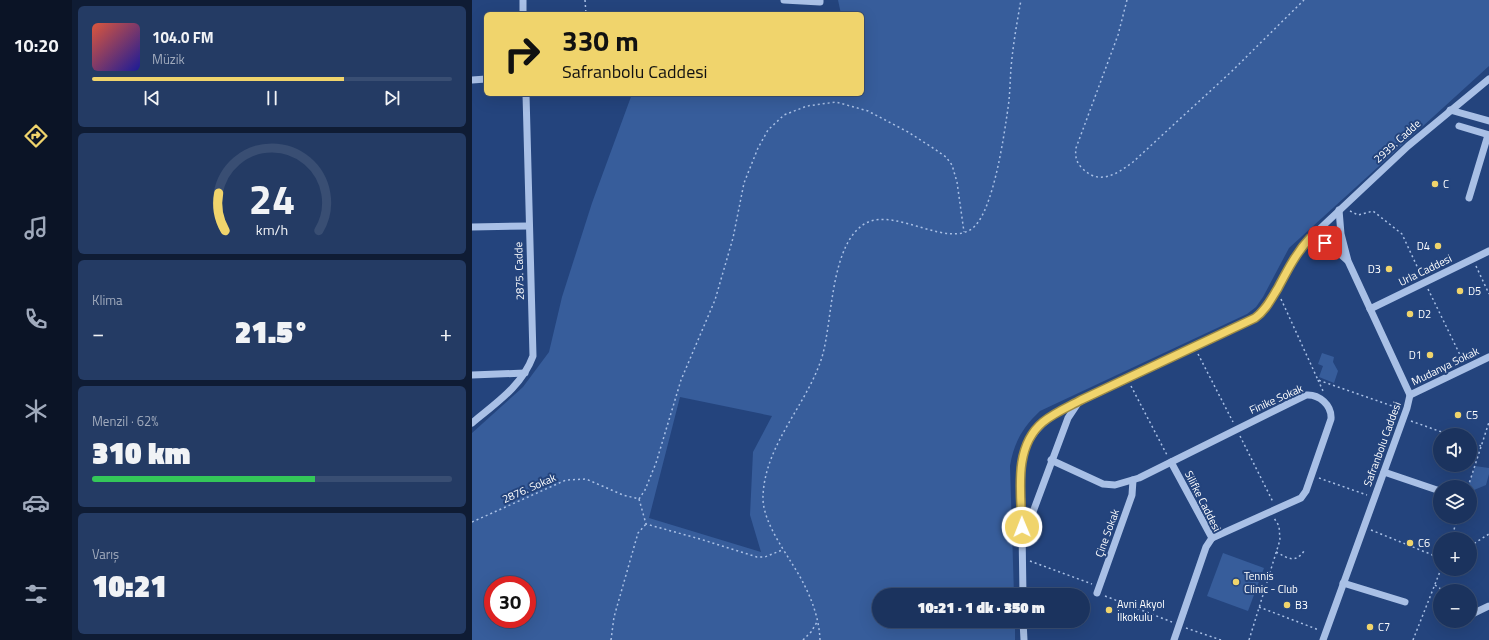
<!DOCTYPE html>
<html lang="tr">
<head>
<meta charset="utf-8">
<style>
  body { margin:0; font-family:"Titillium Web",sans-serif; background:#243b64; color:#f1f3f6; height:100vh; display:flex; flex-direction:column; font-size:15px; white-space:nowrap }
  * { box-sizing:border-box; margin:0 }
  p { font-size:13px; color:#a0aabc }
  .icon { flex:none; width:22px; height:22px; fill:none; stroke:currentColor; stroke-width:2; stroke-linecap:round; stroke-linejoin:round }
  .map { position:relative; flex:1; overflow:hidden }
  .side { display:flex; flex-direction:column; gap:6px; padding:6px; background:#0f1c34; width:400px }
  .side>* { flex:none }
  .top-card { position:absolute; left:12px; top:12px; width:380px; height:84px; border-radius:6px; box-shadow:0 4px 16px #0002,0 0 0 1px #394e73; background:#f0d46c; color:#111; overflow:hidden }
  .controls { position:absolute; left:961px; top:428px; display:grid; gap:8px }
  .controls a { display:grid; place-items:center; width:44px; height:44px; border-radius:50%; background:#1b335e; box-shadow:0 4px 16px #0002,0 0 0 1px #394e73; font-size:20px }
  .speed { position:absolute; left:12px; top:576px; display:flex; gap:8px; font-size:20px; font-weight:700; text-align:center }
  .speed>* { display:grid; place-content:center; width:52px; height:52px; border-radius:50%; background:#1b335e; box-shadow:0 4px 16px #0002,0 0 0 1px #394e73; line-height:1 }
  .speed .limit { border:6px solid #d22; background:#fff; color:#111 }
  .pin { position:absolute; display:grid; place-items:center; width:34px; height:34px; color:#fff; margin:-17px; border-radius:8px; box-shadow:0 2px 6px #0006 }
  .me { position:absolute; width:44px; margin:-22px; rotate:359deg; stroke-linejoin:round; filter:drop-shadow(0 0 3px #0008) }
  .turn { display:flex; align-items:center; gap:14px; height:84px; padding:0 12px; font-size:18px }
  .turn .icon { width:52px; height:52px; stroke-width:2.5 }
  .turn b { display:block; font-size:28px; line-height:34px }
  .big { font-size:30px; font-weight:800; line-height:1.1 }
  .side .tile { flex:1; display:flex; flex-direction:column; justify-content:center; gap:6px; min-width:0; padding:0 14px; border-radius:6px; background:#243b64 }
  .side .dial { align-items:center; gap:0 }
  .dial svg { height:104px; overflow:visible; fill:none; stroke:#394e73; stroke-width:7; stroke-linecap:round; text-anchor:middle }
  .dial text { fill:#f1f3f6; stroke:none }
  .song { display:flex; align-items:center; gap:12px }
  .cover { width:48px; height:48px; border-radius:6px; background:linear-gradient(135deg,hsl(10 70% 55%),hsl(240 70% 35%)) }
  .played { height:4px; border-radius:2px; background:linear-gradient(90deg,#f0d46c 70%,#394e73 70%) }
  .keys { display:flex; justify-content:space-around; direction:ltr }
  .heat { display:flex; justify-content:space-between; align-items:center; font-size:22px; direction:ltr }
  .charge { height:6px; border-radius:3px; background:linear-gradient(90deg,#34c759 62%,#394e73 0) }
  .trip { position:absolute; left:400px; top:588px; width:218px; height:40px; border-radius:20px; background:#1b335e; box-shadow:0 4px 16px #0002,0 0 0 1px #394e73; font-weight:800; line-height:40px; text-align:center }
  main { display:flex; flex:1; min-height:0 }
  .tabs { display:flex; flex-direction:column; width:72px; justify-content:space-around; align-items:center; background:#0b1426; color:#a0aabc }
  .tabs .icon { width:28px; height:28px }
  .tabs .on { color:#f0d46c }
  .tabs b { font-size:18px; color:#f1f3f6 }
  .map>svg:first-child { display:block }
  .green { fill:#375d9b; fill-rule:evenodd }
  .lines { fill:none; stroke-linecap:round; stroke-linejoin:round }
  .path { stroke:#a9c0e6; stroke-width:1.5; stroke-dasharray:2 3; stroke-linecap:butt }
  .minor { stroke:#a9c0e6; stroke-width:7 }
  .route-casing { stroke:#9c8a46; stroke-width:10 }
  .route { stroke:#f0d46c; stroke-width:7 }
  .poi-dot { fill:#f0d46c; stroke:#24447d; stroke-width:1.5 }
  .labels { text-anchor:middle; stroke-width:4; stroke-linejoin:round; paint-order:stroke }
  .street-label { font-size:11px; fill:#fff; stroke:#24447d }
  .poi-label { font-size:11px; fill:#fff; stroke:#24447d; text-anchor:start }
</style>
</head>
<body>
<main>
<nav class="tabs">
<b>10:20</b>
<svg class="icon on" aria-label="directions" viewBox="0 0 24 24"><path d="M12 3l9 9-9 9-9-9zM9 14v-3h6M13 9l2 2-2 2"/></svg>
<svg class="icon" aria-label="music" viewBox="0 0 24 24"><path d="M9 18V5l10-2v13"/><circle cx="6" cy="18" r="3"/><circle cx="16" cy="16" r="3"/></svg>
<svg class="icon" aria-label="phone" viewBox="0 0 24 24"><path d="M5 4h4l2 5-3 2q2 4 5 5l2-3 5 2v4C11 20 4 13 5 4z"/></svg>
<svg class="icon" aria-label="climate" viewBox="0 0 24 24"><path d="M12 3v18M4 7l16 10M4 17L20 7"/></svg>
<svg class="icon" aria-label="car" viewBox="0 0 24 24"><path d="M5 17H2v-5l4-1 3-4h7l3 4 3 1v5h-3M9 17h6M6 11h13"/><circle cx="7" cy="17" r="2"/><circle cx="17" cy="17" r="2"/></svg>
<svg class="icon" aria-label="filters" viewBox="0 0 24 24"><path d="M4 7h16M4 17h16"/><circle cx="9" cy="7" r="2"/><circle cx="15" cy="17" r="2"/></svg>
</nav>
<section class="side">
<div class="tile">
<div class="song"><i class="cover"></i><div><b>104.0 FM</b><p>Müzik</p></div></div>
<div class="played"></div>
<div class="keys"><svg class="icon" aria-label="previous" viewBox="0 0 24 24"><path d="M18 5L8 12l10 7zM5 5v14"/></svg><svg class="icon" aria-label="pause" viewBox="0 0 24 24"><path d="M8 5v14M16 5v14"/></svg><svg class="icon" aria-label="next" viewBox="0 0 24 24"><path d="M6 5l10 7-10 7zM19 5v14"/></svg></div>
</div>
<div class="tile dial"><svg viewBox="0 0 100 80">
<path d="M14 69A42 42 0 1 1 86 69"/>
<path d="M14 69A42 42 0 0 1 9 40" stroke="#f0d46c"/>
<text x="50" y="56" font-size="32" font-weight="700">24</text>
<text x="50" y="72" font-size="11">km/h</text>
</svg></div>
<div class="tile"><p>Klima</p>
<div class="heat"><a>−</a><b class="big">21.5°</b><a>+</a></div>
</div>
<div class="tile"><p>Menzil · 62%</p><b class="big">310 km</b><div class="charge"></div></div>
<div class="tile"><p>Varış</p><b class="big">10:21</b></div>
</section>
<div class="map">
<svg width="1017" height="640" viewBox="0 0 1017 640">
  <rect width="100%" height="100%" fill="#24447d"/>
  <g class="green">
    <path d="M366,0H1017V66L817,248L791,297L784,307L775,314L568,411C551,427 542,442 538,466L542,595H407V621H543V640H0V433L51,387L77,352L90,297L120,203L160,94H390V14H369ZM208,397L300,416L281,452L278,515L289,552L177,518ZM21,585H55V619H21Z"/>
    <path d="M850,353L862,357L861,362L866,371L862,383L847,377L851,366L846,364Z"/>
    <path d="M1003,466L1017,468V474L1014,485L1002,490L997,485Z"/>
    <path d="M751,553L792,568L776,611L735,596Z"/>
  </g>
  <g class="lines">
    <g class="path">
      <path d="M113,0L114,14"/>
      <path d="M655,0L646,35L604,148C603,156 604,162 610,168C627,186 645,174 661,162L759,72L832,0"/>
      <path d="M878,211L886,215L901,211L930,234L949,275"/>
      <path d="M1004,266L1017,294"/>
      <path d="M956,289L991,361"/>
      <path d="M809,299L846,380L926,408"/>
      <path d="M726,354L761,422"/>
      <path d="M846,380L851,391"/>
      <path d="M659,386L695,455"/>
      <path d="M939,421L978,435"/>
      <path d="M768,436L801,502"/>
      <path d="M998,442L1009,446"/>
      <path d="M847,478L895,495"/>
      <path d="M996,487L1017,422"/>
      <path d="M167,499L173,490L184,463L209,380L243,300L261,238L272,183L286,148L296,130L312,115L335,106L364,102L396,111L436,132L461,148L474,157L480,165L485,182L492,232"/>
      <path d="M167,499L174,524L228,539L285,557H293L310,550"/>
      <path d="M0,522L94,480L114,479L151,495L167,499"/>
      <path d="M899,530L968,558"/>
      <path d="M979,539L986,517"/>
      <path d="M998,546L1017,534"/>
      <path d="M804,552C816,558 823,564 832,551"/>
      <path d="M558,561L620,584"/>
      <path d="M963,585L972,591"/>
      <path d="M633,596L700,622"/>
      <path d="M787,607L847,630"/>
      <path d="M714,628L749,640"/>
      <path d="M139,640L142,617L166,533L174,524"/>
      <path d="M331,640L339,632L345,622"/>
      <path d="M348,640C347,612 334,585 319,562C308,544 290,518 291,496C293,444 335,405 350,357C361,320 358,243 394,223C424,207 479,251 503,226C522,206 532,136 536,108C538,95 538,81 539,68C541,45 545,22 549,0"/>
      <path d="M777,640L808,540L807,526L802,518"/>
      <path d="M941,640L969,569"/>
    </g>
    <g class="minor">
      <path d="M51,0V14"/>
      <path d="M312,0L348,2V0"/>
      <path d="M0,80L14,79"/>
      <path d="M978,110L1017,121"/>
      <path d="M987,126L1017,135"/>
      <path d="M997,198L1016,135"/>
      <path d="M0,227L57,226"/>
      <path d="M838,238L859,246L875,260"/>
      <path d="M898,309L1017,251"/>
      <path d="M0,375L53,373"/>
      <path d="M938,395L1017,357"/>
      <path d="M0,423C24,403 50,386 61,356L54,94"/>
      <path d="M579,460L631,484L643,485L667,478L834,395C847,394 860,405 859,419L834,491L829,498L740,538"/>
      <path d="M699,462L740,538L734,547L702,640"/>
      <path d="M912,472L968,491"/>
      <path d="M552,536L596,418L606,403"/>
      <path d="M871,583L933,602"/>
      <path d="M625,593L660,495L661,480"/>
      <path d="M551,595L549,464C554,436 570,421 594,408L778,321C806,304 815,262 838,238L936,146L1017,79"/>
      <path d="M998,615L1017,606"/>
      <path d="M551,621L552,640"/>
      <path d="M851,640L935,408L938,395L876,261L869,234L867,210"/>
    </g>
  </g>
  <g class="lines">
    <g class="route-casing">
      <path id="route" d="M550,527C549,492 541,447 571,422C582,413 596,407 609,400L783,318C794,310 799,299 806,288C815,271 824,253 838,238L853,243"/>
    </g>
    <use href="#route" class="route"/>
  </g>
  <g class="poi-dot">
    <circle cx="963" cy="184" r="4"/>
    <circle cx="966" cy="246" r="4"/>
    <circle cx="917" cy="269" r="4"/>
    <circle cx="988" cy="291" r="4"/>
    <circle cx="938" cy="314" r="4"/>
    <circle cx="958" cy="355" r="4"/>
    <circle cx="986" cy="415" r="4"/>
    <circle cx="938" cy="543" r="4"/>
    <circle cx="764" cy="582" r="4"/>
    <circle cx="815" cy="605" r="4"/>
    <circle cx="637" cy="610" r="4"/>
    <circle cx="898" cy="627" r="4"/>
  </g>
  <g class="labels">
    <g class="street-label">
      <text transform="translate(925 141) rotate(-42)" y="4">2939. Cadde</text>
      <text transform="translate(953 270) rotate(-26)" y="4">Urla Caddesi</text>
      <text transform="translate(47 271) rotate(-92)" y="4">2875. Cadde</text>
      <text transform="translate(973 366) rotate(-26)" y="4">Mudanya Sokak</text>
      <text transform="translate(804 399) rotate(-24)" y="4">Finike Sokak</text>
      <text transform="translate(910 444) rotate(-70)" y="4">Safranbolu Caddesi</text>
      <text transform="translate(57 488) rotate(-24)" y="4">2876. Sokak</text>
      <text transform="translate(731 501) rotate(63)" y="4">Silifke Caddesi</text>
      <text transform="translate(635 533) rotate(-70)" y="4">Çine Sokak</text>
    </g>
    <g class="poi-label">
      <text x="971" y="188">C</text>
      <text x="958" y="250" text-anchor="end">D4</text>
      <text x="909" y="273" text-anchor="end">D3</text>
      <text x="996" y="295">D5</text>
      <text x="946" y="318">D2</text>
      <text x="950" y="359" text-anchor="end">D1</text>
      <text x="994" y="419">C5</text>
      <text x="946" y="547">C6</text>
      <text x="772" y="580">Tennis<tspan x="772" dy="13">Clinic - Club</tspan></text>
      <text x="645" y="608">Avni Akyol<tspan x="645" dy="13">İlkokulu</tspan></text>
      <text x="823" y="609">B3</text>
      <text x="906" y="631">C7</text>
    </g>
  </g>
</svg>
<div class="controls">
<a><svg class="icon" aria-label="sound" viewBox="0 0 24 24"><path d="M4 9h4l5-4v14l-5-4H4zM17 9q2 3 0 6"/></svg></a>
<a><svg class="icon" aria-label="layers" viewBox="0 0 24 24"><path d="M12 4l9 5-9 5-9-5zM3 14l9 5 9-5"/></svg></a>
<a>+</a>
<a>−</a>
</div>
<div class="speed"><div class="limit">30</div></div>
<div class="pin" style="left:853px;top:243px;background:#d93025"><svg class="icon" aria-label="arrive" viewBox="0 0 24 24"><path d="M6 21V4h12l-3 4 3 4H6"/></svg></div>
<svg class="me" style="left:550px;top:527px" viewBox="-20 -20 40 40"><circle r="17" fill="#f0d46c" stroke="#fff" stroke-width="3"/><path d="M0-11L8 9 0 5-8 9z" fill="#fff"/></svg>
<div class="trip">10:21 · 1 dk · 350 m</div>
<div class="top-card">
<div class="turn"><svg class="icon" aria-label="right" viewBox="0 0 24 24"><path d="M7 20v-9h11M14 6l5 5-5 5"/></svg><div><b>330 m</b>Safranbolu Caddesi</div></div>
</div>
</div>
</main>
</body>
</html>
